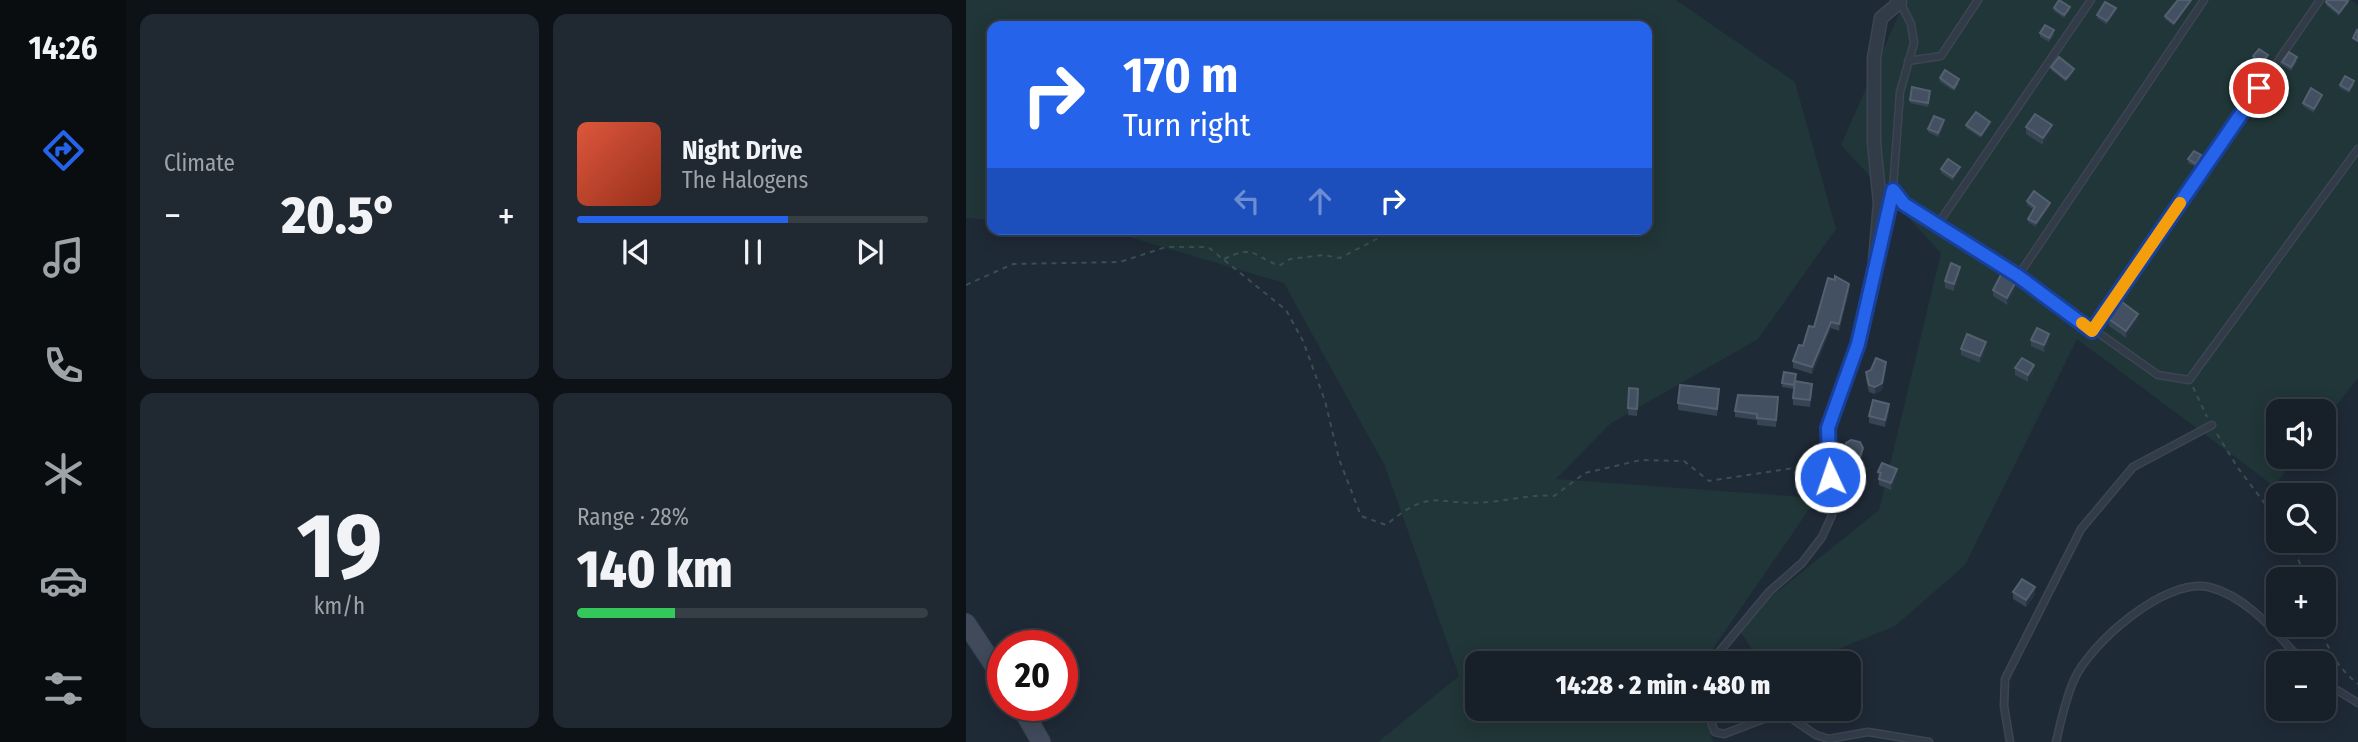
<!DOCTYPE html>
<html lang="en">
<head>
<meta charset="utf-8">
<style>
  body { margin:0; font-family:"Fira Sans Condensed",sans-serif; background:#202831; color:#f1f3f6; height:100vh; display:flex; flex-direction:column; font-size:26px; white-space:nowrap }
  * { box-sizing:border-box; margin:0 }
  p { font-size:23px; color:#9ea3a8 }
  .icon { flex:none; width:38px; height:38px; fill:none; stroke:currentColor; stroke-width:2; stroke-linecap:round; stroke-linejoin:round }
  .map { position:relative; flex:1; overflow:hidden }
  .panel { display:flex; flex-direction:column; gap:14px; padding:14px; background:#0d1217; width:840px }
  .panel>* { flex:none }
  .top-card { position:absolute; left:21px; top:21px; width:665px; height:214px; border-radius:14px; box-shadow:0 4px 18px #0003,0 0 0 2px #363e46; background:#2563eb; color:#fff; overflow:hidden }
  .buttons { position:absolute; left:1300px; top:399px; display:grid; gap:14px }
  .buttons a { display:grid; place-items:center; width:70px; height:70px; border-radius:14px; background:#172029; box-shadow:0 4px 18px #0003,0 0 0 2px #363e46; font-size:35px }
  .speed { position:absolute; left:21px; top:630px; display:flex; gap:14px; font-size:35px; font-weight:700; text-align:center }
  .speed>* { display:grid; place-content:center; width:91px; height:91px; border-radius:50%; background:#172029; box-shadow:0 4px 18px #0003,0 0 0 2px #363e46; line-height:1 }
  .speed .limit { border:10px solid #d22; background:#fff; color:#111 }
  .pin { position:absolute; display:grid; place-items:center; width:60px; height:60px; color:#fff; margin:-30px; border:4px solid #fff; border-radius:50%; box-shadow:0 2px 7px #0007 }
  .me { position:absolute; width:77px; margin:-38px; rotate:357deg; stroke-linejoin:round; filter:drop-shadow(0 0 5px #0008) }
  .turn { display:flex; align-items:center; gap:24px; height:147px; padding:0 21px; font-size:32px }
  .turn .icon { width:91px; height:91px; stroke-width:2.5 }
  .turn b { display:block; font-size:49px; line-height:60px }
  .lanes { display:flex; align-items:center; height:66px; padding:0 21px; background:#0003; justify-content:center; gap:35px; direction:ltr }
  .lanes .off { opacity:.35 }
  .big { font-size:52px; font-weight:800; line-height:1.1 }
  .panel .tile { flex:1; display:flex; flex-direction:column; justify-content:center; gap:10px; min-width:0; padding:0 24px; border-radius:14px; background:#202831 }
  .panel .dial { align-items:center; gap:0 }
  .dial b { font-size:91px; line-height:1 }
  .song { display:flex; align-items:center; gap:21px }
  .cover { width:84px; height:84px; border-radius:10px; background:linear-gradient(135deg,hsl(10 70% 55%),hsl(10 70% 35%)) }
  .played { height:7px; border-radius:4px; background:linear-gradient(90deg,#2563eb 60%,#363e46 60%) }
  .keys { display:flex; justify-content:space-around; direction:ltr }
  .heat { display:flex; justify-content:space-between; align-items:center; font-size:38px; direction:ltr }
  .charge { height:10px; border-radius:5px; background:linear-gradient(90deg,#34c759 28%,#363e46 0) }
  .panel .tiles { flex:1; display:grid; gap:14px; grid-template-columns:repeat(2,1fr) }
  .trip { position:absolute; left:499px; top:651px; width:396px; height:70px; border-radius:14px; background:#172029; box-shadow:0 4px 18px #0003,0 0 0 2px #363e46; font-weight:800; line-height:70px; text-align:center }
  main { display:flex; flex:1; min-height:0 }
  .tab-bar { display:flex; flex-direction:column; width:126px; justify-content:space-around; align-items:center; background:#090d10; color:#9ea3a8 }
  .tab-bar .icon { width:49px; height:49px }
  .tab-bar .selected { color:#2563eb }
  .tab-bar b { font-size:32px; color:#f1f3f6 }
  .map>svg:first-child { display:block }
  .green { fill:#213638 }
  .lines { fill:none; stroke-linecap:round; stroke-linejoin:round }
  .service-casing { stroke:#3c4551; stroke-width:9 }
  .minor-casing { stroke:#3c4551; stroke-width:15 }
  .secondary-casing { stroke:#3c4551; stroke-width:20 }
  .path { stroke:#394f51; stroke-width:2; stroke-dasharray:5 5; stroke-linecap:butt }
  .service { stroke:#323b48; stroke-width:6 }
  .minor { stroke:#323b48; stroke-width:12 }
  .secondary { stroke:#404a5b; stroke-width:18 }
  .wall { fill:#374454 }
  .shaded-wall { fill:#283444 }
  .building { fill:#435061; stroke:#546070; stroke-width:2 }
  .route-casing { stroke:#184099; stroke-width:18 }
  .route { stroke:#2563eb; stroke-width:12 }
  .slow { stroke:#f59e0b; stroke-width:12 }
</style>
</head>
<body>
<main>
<nav class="tab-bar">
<b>14:26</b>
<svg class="icon selected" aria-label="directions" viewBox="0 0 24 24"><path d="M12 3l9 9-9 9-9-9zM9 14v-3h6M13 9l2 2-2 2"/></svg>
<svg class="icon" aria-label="music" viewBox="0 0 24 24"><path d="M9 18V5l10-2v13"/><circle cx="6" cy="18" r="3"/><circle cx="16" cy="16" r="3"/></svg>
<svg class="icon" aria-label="phone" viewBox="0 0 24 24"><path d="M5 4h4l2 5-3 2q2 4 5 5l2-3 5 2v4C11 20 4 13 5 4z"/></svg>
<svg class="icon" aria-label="climate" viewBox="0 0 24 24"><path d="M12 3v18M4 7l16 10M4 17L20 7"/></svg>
<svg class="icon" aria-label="car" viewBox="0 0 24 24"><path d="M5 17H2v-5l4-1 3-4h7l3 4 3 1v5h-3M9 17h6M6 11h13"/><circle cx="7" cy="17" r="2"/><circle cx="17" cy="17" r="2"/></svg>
<svg class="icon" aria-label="filters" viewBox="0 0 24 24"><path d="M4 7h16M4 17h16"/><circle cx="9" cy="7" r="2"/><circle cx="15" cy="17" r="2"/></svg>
</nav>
<section class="panel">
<div class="tiles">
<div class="tile"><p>Climate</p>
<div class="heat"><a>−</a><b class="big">20.5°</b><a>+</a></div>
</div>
<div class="tile">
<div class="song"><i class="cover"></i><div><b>Night Drive</b><p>The Halogens</p></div></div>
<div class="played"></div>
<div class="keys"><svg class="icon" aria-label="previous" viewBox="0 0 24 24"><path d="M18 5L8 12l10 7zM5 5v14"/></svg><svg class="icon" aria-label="pause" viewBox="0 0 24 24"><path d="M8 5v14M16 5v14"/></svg><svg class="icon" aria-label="next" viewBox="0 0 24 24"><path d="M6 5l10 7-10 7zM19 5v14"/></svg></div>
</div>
<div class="tile dial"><b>19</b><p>km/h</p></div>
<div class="tile"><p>Range · 28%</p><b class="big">140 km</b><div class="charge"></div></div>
</div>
</section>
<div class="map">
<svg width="1392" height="742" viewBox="0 0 1392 742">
  <rect width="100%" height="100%" fill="#1f2a37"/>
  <g class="green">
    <path d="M0,0H710L829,82L870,229L792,339L644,424L590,479L851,498L748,647L747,663H511V709H746L745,737L748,742H412L493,676L419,466L318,283L136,229H681V26H26V220L0,218Z"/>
    <path d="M939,0H1385L1392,5V378L1358,421V411H1312V457H1330L1308,486L1111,339L999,565L929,626L838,663H795L770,625L913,510L975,253L875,145Z"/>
  </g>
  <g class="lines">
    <g class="service-casing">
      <g id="service">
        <path d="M934,2L945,24L948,43L934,92L927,189L938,204L1052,276L1192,375L1223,380L1392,149"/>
        <path d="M942,61L975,56L1012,0"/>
        <path d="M972,224L1125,0"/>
        <path d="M917,232L927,189"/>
        <path d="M1052,276L1238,0"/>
        <path d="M1126,331L1354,0"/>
        <path d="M744,663L803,592L836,563L856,537L866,515L862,428L892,344L908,280L910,260"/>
        <path d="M1358,682L1392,703"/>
        <path d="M740,709L749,732L758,734L816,712L850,735L863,739L902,732L963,742"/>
        <path d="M1044,742L1038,706L1039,679L1115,529L1167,467L1246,425"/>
        <path d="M1090,742C1095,721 1099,700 1108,680C1124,643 1200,577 1243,587C1283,597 1311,635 1338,663"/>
      </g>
    </g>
    <g class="minor-casing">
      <path id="minor" d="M909,261L914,203L908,143V58L915,18L934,2L931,0"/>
    </g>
    <g class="secondary-casing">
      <g id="secondary">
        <path d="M0,623L37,679"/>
        <path d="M54,705L75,742"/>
      </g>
    </g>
    <g class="path">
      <path d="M258,259C288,245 285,254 313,266L324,259L357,255L374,258L426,231L442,229"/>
      <path d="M0,285L47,264L154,262L200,247H242L320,310L337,341L359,401L373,459L395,516L420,525C468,485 471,507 523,502C546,500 565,494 588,496L619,473L675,460L718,461L743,481L854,464"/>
      <path d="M1227,387L1241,417"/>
      <path d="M1251,434L1272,468L1312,521"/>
      <path d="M1325,541L1340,579"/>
      <path d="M1354,625C1362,650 1371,667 1392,684"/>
    </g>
    <use href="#service" class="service"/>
    <use href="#minor" class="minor"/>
    <use href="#secondary" class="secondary"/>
  </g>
  <g class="wall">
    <path d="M1212,0L1208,26L1199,19V16Z"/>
    <path d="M1360,2L1382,5L1373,16L1360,5Z"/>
    <path d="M1088,8L1104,10L1098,18L1088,11Z"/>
    <path d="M1150,12L1141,25L1131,18V15Z"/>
    <path d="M1074,33L1088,34L1083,42L1074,37Z"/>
    <path d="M1287,56L1302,59L1296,67L1287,60Z"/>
    <path d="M1331,61L1325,71L1316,65V62Z"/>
    <path d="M1085,67L1108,72L1100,82L1085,70Z"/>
    <path d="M974,78L993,83L988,91L974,82Z"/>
    <path d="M1374,85H1388L1383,93L1374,88Z"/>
    <path d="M964,94L962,107L944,103V100Z"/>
    <path d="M1356,98L1348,113L1337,106V103Z"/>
    <path d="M978,124L972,137L962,132V129Z"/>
    <path d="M1000,125H1024L1015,138L1000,128Z"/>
    <path d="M1060,127L1086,132L1077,145L1060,134Z"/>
    <path d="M1222,159H1235L1230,167L1222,163Z"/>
    <path d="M975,169L994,171L987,181L975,173Z"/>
    <path d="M1061,201L1084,206L1070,227L1062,222V219L1068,210L1061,205Z"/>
    <path d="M994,274L988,291L979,288V281Z"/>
    <path d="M1051,286L1041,305L1027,296V290Z"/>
    <path d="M883,291L873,331L865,328L846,374L827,368V361L848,327Z"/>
    <path d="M1143,319L1172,321L1160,338L1143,326Z"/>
    <path d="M1065,340L1083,341L1078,352L1065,346Z"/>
    <path d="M995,349H1020L1014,363L995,355Z"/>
    <path d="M920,368L916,390L909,394L903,392L900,379V372Z"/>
    <path d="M1049,368L1068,372L1062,382L1049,375Z"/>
    <path d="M830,378L828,389L816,387V383Z"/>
    <path d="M663,388L672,389L671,416L662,415Z"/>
    <path d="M846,391L844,407L827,405V398Z"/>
    <path d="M753,396L751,416L712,410V403Z"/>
    <path d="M812,404L810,427L791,425V420L769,417V411Z"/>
    <path d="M923,411L919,427L903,423V416Z"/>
    <path d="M880,443L897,455L894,464L885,467L879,463Z"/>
    <path d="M912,472L931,476L925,490L913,485Z"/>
    <path d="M1047,592L1069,594L1060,607L1047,599Z"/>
  </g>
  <g class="shaded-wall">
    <path d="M1225,0H1227L1208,26V23Z"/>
    <path d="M1382,1V5L1373,16V13Z"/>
    <path d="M1150,8V12L1141,25V21Z"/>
    <path d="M1108,69V72L1100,82V79Z"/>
    <path d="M1356,95V98L1348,113V109Z"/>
    <path d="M1024,122V125L1015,138V135Z"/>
    <path d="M1086,125V132L1077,145V138Z"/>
    <path d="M994,167V171L987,181V177Z"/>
    <path d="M1084,203V206L1070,227V223Z"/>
    <path d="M994,267V274L988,291V284Z"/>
    <path d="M1051,280V286L1041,305V298Z"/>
    <path d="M883,284V291L873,331V324Z"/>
    <path d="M1172,314V321L1160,338V331Z"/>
    <path d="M865,322V328L846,374V367Z"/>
    <path d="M1083,334V341L1078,352V345Z"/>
    <path d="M1020,342V349L1014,363V356Z"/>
    <path d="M920,362V368L916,390L909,394V387Z"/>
    <path d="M1068,365V372L1062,382V375Z"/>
    <path d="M923,404V411L919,427V420Z"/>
    <path d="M897,448V455L894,464L885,467V461Z"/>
    <path d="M931,469V476L925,490V483Z"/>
    <path d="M1069,587V594L1060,607V600Z"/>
  </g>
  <g class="building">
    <path d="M1093,0L1104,7L1098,15L1088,8Z"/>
    <path d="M1212,0H1225L1208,23L1199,16Z"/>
    <path d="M1361,0H1380L1382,1L1373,13L1360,2Z"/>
    <path d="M1139,2L1150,8L1141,21L1131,15Z"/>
    <path d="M1079,25L1088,30L1083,38L1074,33Z"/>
    <path d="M1391,30L1392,31V41L1387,38Z"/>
    <path d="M1293,49L1302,55L1296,63L1287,56Z"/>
    <path d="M1323,52L1331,57L1325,67L1316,62Z"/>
    <path d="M1093,57L1108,69L1100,79L1085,67Z"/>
    <path d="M979,70L993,79L988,88L974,78Z"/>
    <path d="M1379,76L1388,81L1383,90L1374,85Z"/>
    <path d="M946,87L964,91L962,103L944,100Z"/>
    <path d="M1345,88L1356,95L1348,109L1337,103Z"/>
    <path d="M1010,112L1024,122L1015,135L1000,125Z"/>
    <path d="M1069,114L1086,125L1077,138L1060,127Z"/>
    <path d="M968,116L978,120L972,133L962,129Z"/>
    <path d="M1228,151L1235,155L1230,164L1222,159Z"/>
    <path d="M982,159L994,167L987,177L975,169Z"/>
    <path d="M1068,191L1084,203L1070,223L1062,219L1069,207L1061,201Z"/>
    <path d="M985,263L994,267L988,284L979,281Z"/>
    <path d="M1037,271L1051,280L1041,298L1027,290Z"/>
    <path d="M869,276L883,284L873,324L865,322L846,367L827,361L833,345L837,346L843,326L848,327L862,278L869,280Z"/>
    <path d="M1156,302L1172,314L1160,331L1143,319Z"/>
    <path d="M1071,328L1083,334L1078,345L1065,340Z"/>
    <path d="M1001,334L1020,342L1014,356L995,349Z"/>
    <path d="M910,358L920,362L916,383L909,387L903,385L900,372L905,370Z"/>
    <path d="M1056,358L1068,365L1062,375L1049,368Z"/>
    <path d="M818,372L830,374L828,385L816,383Z"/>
    <path d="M829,381L846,384L844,400L827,398Z"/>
    <path d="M714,385L753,389L751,409L712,403Z"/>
    <path d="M663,388L672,389L671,409L662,408Z"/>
    <path d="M772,395L812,397L810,420L791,418V414L769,411Z"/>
    <path d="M907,400L923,404L919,420L903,416Z"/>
    <path d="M885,440L894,442L897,448L894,457L885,461L879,457L880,443Z"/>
    <path d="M916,463L931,469L925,483L913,479L915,473L912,472Z"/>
    <path d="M1056,579L1069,587L1060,600L1047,592Z"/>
  </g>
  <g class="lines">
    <g class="route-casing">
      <path id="route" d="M864,477L862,428L892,344L927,190L938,204L1052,276L1126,331L1293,88"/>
    </g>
    <use href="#route" class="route"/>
    <path class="slow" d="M1116,323L1126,331L1214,203"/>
  </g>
</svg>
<div class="buttons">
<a><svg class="icon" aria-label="sound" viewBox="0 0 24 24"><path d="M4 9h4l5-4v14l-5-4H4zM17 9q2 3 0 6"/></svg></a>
<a><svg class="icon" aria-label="search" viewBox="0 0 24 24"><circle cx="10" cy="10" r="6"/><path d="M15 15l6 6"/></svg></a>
<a>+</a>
<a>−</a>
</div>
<div class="speed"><div class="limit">20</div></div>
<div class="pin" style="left:1293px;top:88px;background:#d93025"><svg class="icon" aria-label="arrive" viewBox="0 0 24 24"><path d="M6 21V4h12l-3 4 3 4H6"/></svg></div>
<svg class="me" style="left:864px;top:477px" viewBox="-20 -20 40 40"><circle r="17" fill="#2563eb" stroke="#fff" stroke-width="3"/><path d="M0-11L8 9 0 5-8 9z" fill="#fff"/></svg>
<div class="trip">14:28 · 2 min · 480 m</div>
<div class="top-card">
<div class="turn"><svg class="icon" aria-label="right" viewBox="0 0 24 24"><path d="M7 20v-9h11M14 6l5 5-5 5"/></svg><div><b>170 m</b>Turn right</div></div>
<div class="lanes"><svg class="icon off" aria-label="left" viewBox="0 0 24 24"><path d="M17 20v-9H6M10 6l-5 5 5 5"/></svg><svg class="icon off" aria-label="ahead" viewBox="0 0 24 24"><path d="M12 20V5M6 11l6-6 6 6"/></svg><svg class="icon" aria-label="right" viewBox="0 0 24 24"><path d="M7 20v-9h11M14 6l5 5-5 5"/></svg></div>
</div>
</div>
</main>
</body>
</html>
